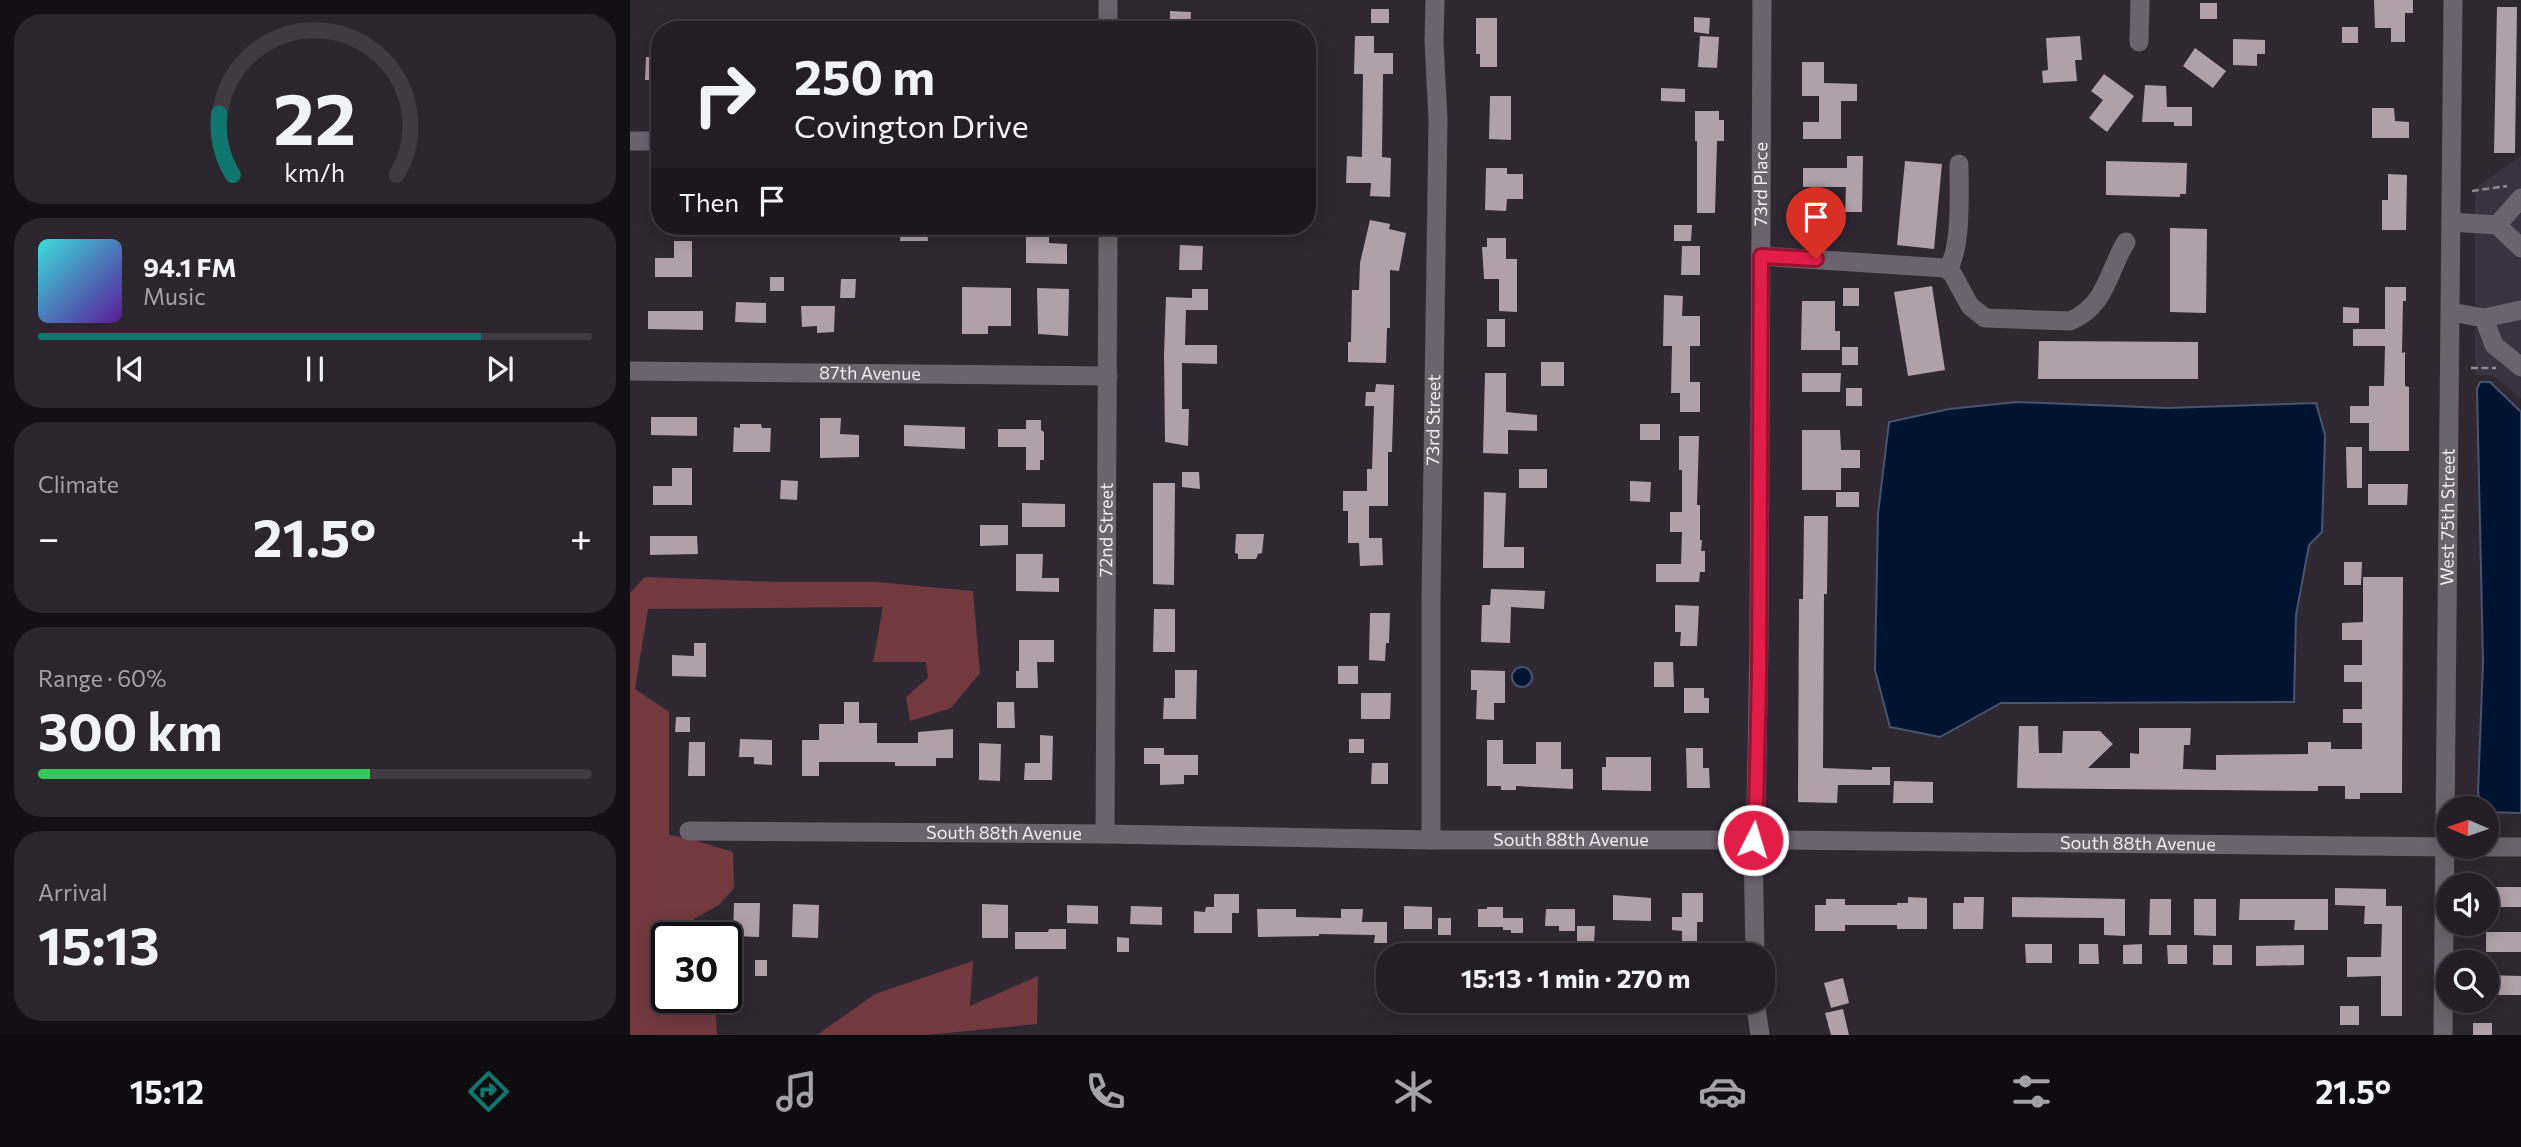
<!DOCTYPE html>
<html lang="en">
<head>
<meta charset="utf-8">
<style>
  body { margin:0; font-family:Commissioner,sans-serif; background:#2b262e; color:#f1f3f6; height:100vh; display:flex; flex-direction:column; font-size:26px; white-space:nowrap }
  * { box-sizing:border-box; margin:0 }
  p { font-size:23px; color:#a3a2a7 }
  .icon { flex:none; width:38px; height:38px; fill:none; stroke:currentColor; stroke-width:2; stroke-linecap:round; stroke-linejoin:round }
  .map { position:relative; flex:1; overflow:hidden }
  .sheet { display:flex; flex-direction:column; gap:14px; padding:14px; background:#131015; width:630px }
  .sheet>* { flex:none }
  .top-card { position:absolute; left:21px; top:21px; width:665px; height:214px; border-radius:28px; box-shadow:0 4px 18px #0003,0 0 0 2px #403b43; background:#231d26; color:#f1f3f6; overflow:hidden }
  .needle { width:46px; rotate:272deg }
  .tools { position:absolute; left:1806px; top:796px; display:grid; gap:14px }
  .tools a { display:grid; place-items:center; width:63px; height:63px; border-radius:50%; background:#231d26; box-shadow:0 4px 18px #0003,0 0 0 2px #403b43; font-size:35px }
  .speed { position:absolute; left:21px; top:922px; display:flex; gap:14px; font-size:35px; font-weight:700; text-align:center }
  .speed>* { display:grid; place-content:center; width:91px; height:91px; border-radius:50%; background:#231d26; box-shadow:0 4px 18px #0003,0 0 0 2px #403b43; line-height:1 }
  .speed .limit { border:4px solid #111; border-radius:10px; background:#fff; color:#111 }
  .pin { position:absolute; display:grid; place-items:center; width:60px; height:60px; color:#fff; margin:-72px -30px; border-radius:50% 50% 50% 0; rotate:-45deg; box-shadow:0 0 7px #0007 }
  .pin .icon { rotate:45deg }
  .me { position:absolute; width:77px; margin:-38px; rotate:5deg; stroke-linejoin:round; filter:drop-shadow(0 0 5px #0008) }
  .turn { display:flex; align-items:center; gap:24px; height:147px; padding:0 28px; font-size:32px }
  .turn .icon { width:91px; height:91px; stroke-width:2.5 }
  .turn b { display:block; font-size:49px; line-height:60px }
  .then { display:flex; align-items:center; height:66px; padding:0 28px; background:#0003; gap:14px; font-size:26px }
  .big { font-size:52px; font-weight:700; line-height:1.1 }
  .sheet .tile { flex:1; display:flex; flex-direction:column; justify-content:center; gap:10px; min-width:0; padding:0 24px; border-radius:28px; background:#2b262e }
  .sheet .dial { align-items:center; gap:0 }
  .dial svg { height:182px; overflow:visible; fill:none; stroke:#403b43; stroke-width:7; stroke-linecap:round; text-anchor:middle }
  .dial text { fill:#f1f3f6; stroke:none }
  .song { display:flex; align-items:center; gap:21px }
  .cover { width:84px; height:84px; border-radius:10px; background:linear-gradient(135deg,hsl(180 70% 55%),hsl(270 70% 35%)) }
  .played { height:7px; border-radius:4px; background:linear-gradient(90deg,#0f766e 80%,#403b43 80%) }
  .keys { display:flex; justify-content:space-around; direction:ltr }
  .heat { display:flex; justify-content:space-between; align-items:center; font-size:38px; direction:ltr }
  .charge { height:10px; border-radius:5px; background:linear-gradient(90deg,#34c759 60%,#403b43 0) }
  .trip { position:absolute; left:746px; top:943px; width:399px; height:70px; border-radius:28px; background:#231d26; box-shadow:0 4px 18px #0003,0 0 0 2px #403b43; font-weight:700; line-height:70px; text-align:center }
  .dock { display:flex; height:112px; justify-content:space-around; align-items:center; background:#0e0c0f; color:#a3a2a7 }
  .dock .icon { width:49px; height:49px }
  .dock .selected { color:#0f766e }
  .dock b { font-size:32px; color:#f1f3f6 }
  main { display:flex; flex:1; min-height:0 }
  .map>svg:first-child { display:block }
  .built { fill:#3c3141 }
  .green { fill:#723a3f }
  .water { fill:#001432; stroke:#48556c; stroke-width:2 }
  .building { fill:#b0a1a9 }
  .lines { fill:none; stroke-linecap:round; stroke-linejoin:round }
  .path { stroke:#8f8992; stroke-width:2.5; stroke-dasharray:7 3.5; stroke-linecap:butt }
  .minor { stroke:#6b636f; stroke-width:19 }
  .route-casing { stroke:#92132f; stroke-width:18 }
  .route { stroke:#e11d48; stroke-width:12 }
  .labels { text-anchor:middle; stroke-width:7; stroke-linejoin:round; paint-order:stroke }
  .street-label { font-size:18px; fill:#f0ecf3; stroke:#151216 }
</style>
</head>
<body>
<main>
<section class="sheet">
<div class="tile dial"><svg viewBox="0 0 100 80">
<path d="M14 69A42 42 0 1 1 86 69"/>
<path d="M14 69A42 42 0 0 1 8 42" stroke="#0f766e"/>
<text x="50" y="56" font-size="32" font-weight="700">22</text>
<text x="50" y="72" font-size="11">km/h</text>
</svg></div>
<div class="tile">
<div class="song"><i class="cover"></i><div><b>94.1 FM</b><p>Music</p></div></div>
<div class="played"></div>
<div class="keys"><svg class="icon" aria-label="previous" viewBox="0 0 24 24"><path d="M18 5L8 12l10 7zM5 5v14"/></svg><svg class="icon" aria-label="pause" viewBox="0 0 24 24"><path d="M8 5v14M16 5v14"/></svg><svg class="icon" aria-label="next" viewBox="0 0 24 24"><path d="M6 5l10 7-10 7zM19 5v14"/></svg></div>
</div>
<div class="tile"><p>Climate</p>
<div class="heat"><a>−</a><b class="big">21.5°</b><a>+</a></div>
</div>
<div class="tile"><p>Range · 60%</p><b class="big">300 km</b><div class="charge"></div></div>
<div class="tile"><p>Arrival</p><b class="big">15:13</b></div>
</section>
<div class="map">
<svg width="1891" height="1035" viewBox="0 0 1891 1035">
  <rect width="100%" height="100%" fill="#2f2732"/>
  <path class="built" d="M1891,156V398L1862,375H1845V188Z"/>
  <g class="green">
    <path d="M15,577L151,582H246L343,591L350,673L321,708L280,721L276,697L298,678L296,662H243L253,607L18,609L5,689L39,712V835L61,839L103,852L104,888L89,905L64,919V938H37V998H85L87,1035H0V593Z"/>
    <path d="M343,961L340,1006L408,976L407,1024L297,1035H187L245,994Z"/>
  </g>
  <g class="water">
    <path d="M1850,382H1860L1891,412V813L1857,812V808H1851L1848,792L1853,662L1847,389Z"/>
    <path d="M1387,402L1537,408L1686,403L1695,435L1692,532L1679,545L1666,615L1664,702L1371,703L1310,737L1260,727L1245,670L1248,514L1259,422L1319,409Z"/>
    <circle cx="892" cy="677" r="10"/>
  </g>
  <g class="building">
    <path d="M1744,0H1783V13H1775V42H1761V28H1745Z"/>
    <rect x="1570" y="3" width="17" height="16"/>
    <path d="M1867,7H1887L1885,153H1864Z"/>
    <rect x="741" y="9" width="18" height="14"/>
    <path d="M540,11L561,12L560,30H540Z"/>
    <path d="M1064,17L1080,18L1079,34L1064,32Z"/>
    <path d="M846,18H867V67H850V54H846Z"/>
    <rect x="1712" y="27" width="16" height="16"/>
    <path d="M725,36H744V53H763V74H753L752,157L761,158L760,197L740,196L741,183H716L717,156L732,157L733,74H724Z"/>
    <path d="M1070,36L1089,37L1087,68L1068,67Z"/>
    <path d="M1450,36L1452,60H1445L1447,81L1413,83L1412,71L1418,70L1416,38Z"/>
    <path d="M1603,39L1635,40V54H1627V66L1603,65Z"/>
    <path d="M1565,48L1596,71L1583,88L1553,66Z"/>
    <path d="M16,57H30V80H15Z"/>
    <path d="M1172,62H1194V83L1227,84V101H1211V139H1173V122H1189V96H1172Z"/>
    <path d="M1474,74L1504,96L1477,132L1459,118L1473,100L1461,91Z"/>
    <path d="M1515,85L1536,86L1537,107H1562V126H1544V122H1512Z"/>
    <path d="M1031,88L1055,89V102L1031,101Z"/>
    <path d="M860,96H881V140L859,139Z"/>
    <path d="M1742,108H1764L1765,121L1779,122V138H1742Z"/>
    <path d="M1065,111H1089V120H1094V141H1087L1085,213H1067V141H1065Z"/>
    <path d="M1217,156H1233L1232,212H1215L1216,187H1173V168H1217Z"/>
    <path d="M1275,161L1312,164L1304,249L1267,245Z"/>
    <path d="M1476,161L1557,163L1556,194H1550V197L1476,195Z"/>
    <path d="M856,168H877V174H893V199H877L876,211L855,210Z"/>
    <path d="M1758,174L1777,175L1776,230H1752V200H1758Z"/>
    <rect x="1173" y="212" width="39" height="19"/>
    <path d="M740,220L760,224L759,229L776,233L769,271L760,270V328H757L756,363L718,362V342H721L722,290H729L730,263Z"/>
    <path d="M1044,225H1062L1061,241H1044Z"/>
    <path d="M271,226H297L298,241H270Z"/>
    <path d="M396,226H419V243L437,244V264L396,263Z"/>
    <path d="M1540,228L1577,229L1576,313L1540,312Z"/>
    <path d="M857,238H876V259H887V312L869,311V279H854L852,247H857Z"/>
    <path d="M44,241H62V277H25V258H44Z"/>
    <path d="M550,245L573,246L572,270H549Z"/>
    <path d="M1052,246H1070V275H1051Z"/>
    <rect x="140" y="277" width="14" height="14"/>
    <path d="M211,279H226L225,298H210Z"/>
    <path d="M1302,286L1315,370L1278,376L1264,292Z"/>
    <path d="M332,287L381,288V326H358V334H332Z"/>
    <path d="M1755,287H1776V301H1773L1772,353L1775,352V386L1779,387V451H1739V423H1720V406H1739V386H1754L1755,346H1723V329H1755Z"/>
    <path d="M407,288L439,289L438,336L408,334Z"/>
    <rect x="1213" y="288" width="16" height="18"/>
    <path d="M562,289H578V310H556L555,345H587V364L552,363V409H559L558,446L535,442L534,355L536,297L562,298Z"/>
    <path d="M1034,295L1053,296L1052,316H1070V346H1060V382H1070V412H1050V393H1041L1042,346H1033Z"/>
    <path d="M1172,301H1205V331H1210V350H1171Z"/>
    <path d="M106,302L136,303V323L105,322Z"/>
    <path d="M171,306H205L204,332L187,333V326L172,327Z"/>
    <path d="M1713,307L1729,308V323H1713Z"/>
    <path d="M18,311H73V330L18,329Z"/>
    <rect x="857" y="319" width="18" height="28"/>
    <path d="M1409,341L1568,342V379H1408Z"/>
    <rect x="1212" y="347" width="16" height="18"/>
    <rect x="911" y="362" width="23" height="24"/>
    <path d="M855,373H876V412L907,415V431L878,430V454L853,453Z"/>
    <path d="M1172,373H1211L1210,392H1172Z"/>
    <path d="M746,384L764,385L762,452H758V506H739V538H752L753,565L730,566L729,543H718V511H713V491H737V469H742L744,406H735L736,392H745Z"/>
    <rect x="1216" y="388" width="16" height="18"/>
    <path d="M21,417H67V436L21,435Z"/>
    <path d="M190,418H211L210,434L229,435V457L190,458Z"/>
    <path d="M396,420H411V430L414,432V460H410V470H396V447H368V429H396Z"/>
    <path d="M110,424H131L132,428H141L140,452H103L104,427L110,428Z"/>
    <rect x="1010" y="424" width="20" height="16"/>
    <path d="M274,425L335,427V449L274,446Z"/>
    <path d="M1172,430H1210L1211,450H1230V468H1211V490H1172Z"/>
    <path d="M1049,436H1069L1067,505H1070V540H1072L1071,551H1075V572H1070L1069,582H1026V564H1051L1052,532H1040V512H1052V470H1049Z"/>
    <path d="M1716,447H1732V488H1717Z"/>
    <path d="M42,468H62V505H23V486H42Z"/>
    <rect x="889" y="469" width="28" height="19"/>
    <path d="M552,472H569L570,489L552,487Z"/>
    <path d="M151,480L168,481L167,500L150,499Z"/>
    <path d="M1000,481L1021,482L1020,502L1000,501Z"/>
    <path d="M523,483H545L544,585L523,584Z"/>
    <path d="M1738,484H1778L1777,505H1738Z"/>
    <path d="M854,492L876,493L874,547H894V568H853Z"/>
    <rect x="1206" y="492" width="23" height="15"/>
    <path d="M392,503L435,504V527H392Z"/>
    <path d="M1174,516H1198L1197,594H1194L1193,768L1242,770V767H1260V785H1208L1207,803L1168,802L1169,599H1173Z"/>
    <path d="M350,525H378V545L350,546Z"/>
    <path d="M606,534H634L632,553L628,554L626,559H608V554L605,553Z"/>
    <path d="M20,536H67L68,554L20,555Z"/>
    <path d="M386,554H413L412,578H429V592L386,591Z"/>
    <path d="M1714,562H1732L1731,585H1714Z"/>
    <path d="M1733,577H1773L1772,793H1730V799H1715V786H1688V791L1387,788L1389,726H1408L1409,753H1432L1433,731H1470L1483,744L1458,768H1500V753L1509,754V728H1561L1560,745H1554L1553,769L1586,770V755L1678,754V742H1701V749H1732V723H1713V709H1732V682H1714V665H1732V640H1712V623L1733,622Z"/>
    <path d="M861,589L915,591L914,609L881,607L880,643L851,642L852,605H860Z"/>
    <path d="M1045,605L1069,606L1067,646H1050L1051,632H1045Z"/>
    <path d="M524,609H545V652H523Z"/>
    <path d="M740,613H760L759,643H756L755,661L739,660Z"/>
    <path d="M389,640H424V662H407L408,688H386V671H389Z"/>
    <path d="M64,643H76V677L42,676V655L64,656Z"/>
    <path d="M1024,662H1043L1044,687H1024Z"/>
    <rect x="708" y="666" width="20" height="18"/>
    <path d="M545,670H567L566,719H533L534,698H545Z"/>
    <path d="M841,670L875,671V703H864V720L846,719L847,690H841Z"/>
    <path d="M1054,688H1074V698H1079V713H1054Z"/>
    <path d="M731,693H761L760,719H731Z"/>
    <path d="M214,702H229V723H247V743H288V732L323,729V758H306V766H265V762H189V776H172V740H189V724H214Z"/>
    <path d="M367,702H384L385,728H367Z"/>
    <path d="M46,717H60V732H45Z"/>
    <path d="M410,735L423,736L422,780H394L395,763H410Z"/>
    <path d="M110,739L142,740V765L124,764V757H109Z"/>
    <rect x="719" y="739" width="15" height="14"/>
    <path d="M857,740H873V764H906V742H931V769H943V789L886,786V790H871V786H857Z"/>
    <path d="M59,742H75V776H58Z"/>
    <path d="M349,743L371,744L370,781L349,780Z"/>
    <path d="M514,748H534V755H568V775H554V784L530,785V764H514Z"/>
    <path d="M1056,748H1073V768H1079L1080,788H1057Z"/>
    <path d="M976,757H1021V791L972,790V767H976Z"/>
    <path d="M742,763H758V784H741Z"/>
    <path d="M1264,781L1303,782V803H1263Z"/>
    <rect x="1857" y="887" width="34" height="20"/>
    <path d="M1705,888L1756,889V906H1772V1016H1751V976L1717,977V957H1751L1752,924H1734L1735,906L1705,905Z"/>
    <path d="M1052,893H1073V922H1067V945H1052V931L1042,930V917H1052Z"/>
    <path d="M584,894H609V913H602V933H564V911L575,912L576,907H584Z"/>
    <path d="M983,895L1021,898V921L983,920Z"/>
    <path d="M1278,897L1297,898V929H1267V925H1215V931H1185V905H1196V899H1215V905H1267V903H1278Z"/>
    <path d="M1334,897H1354L1353,929H1323V903H1334Z"/>
    <path d="M1382,897L1495,899V936L1474,935V918L1382,917Z"/>
    <path d="M1520,899H1541V935H1519Z"/>
    <path d="M1564,899H1586V936L1564,935Z"/>
    <path d="M1610,899H1698V930H1664L1665,920H1609Z"/>
    <path d="M104,903H130L129,937L103,936Z"/>
    <path d="M163,904L189,905L188,938L162,937Z"/>
    <path d="M352,904L378,905V938H352Z"/>
    <path d="M437,905L468,906V924L437,923Z"/>
    <path d="M501,906L532,907V925L500,924Z"/>
    <path d="M774,906L802,907V929H774Z"/>
    <path d="M857,907H873V918H893V933H881V930H873V927H848V909H857Z"/>
    <path d="M627,909H666V917L711,918V909H733L732,922H757V943H744L745,935L689,934V936L628,937Z"/>
    <path d="M916,909H945V931H929V926H915Z"/>
    <rect x="808" y="918" width="13" height="17"/>
    <path d="M947,926H965L964,943H947Z"/>
    <path d="M419,929H436V949H385V932H418Z"/>
    <rect x="1856" y="932" width="35" height="20"/>
    <path d="M487,937L499,938V952H487Z"/>
    <path d="M1395,944H1422V963H1396Z"/>
    <path d="M1449,944H1468L1469,964H1449Z"/>
    <path d="M1512,944V964H1493V945Z"/>
    <path d="M1537,945H1557V964H1538Z"/>
    <rect x="1583" y="945" width="19" height="20"/>
    <path d="M1674,945V965L1626,966V946Z"/>
    <rect x="125" y="960" width="12" height="16"/>
    <path d="M1857,975L1891,976V995H1857Z"/>
    <path d="M1213,978L1219,1003L1201,1008L1194,983Z"/>
    <rect x="1710" y="1006" width="19" height="19"/>
    <path d="M1213,1009L1219,1035H1201L1195,1013Z"/>
    <rect x="1843" y="1023" width="19" height="12"/>
  </g>
  <g class="lines">
    <g class="path">
      <path d="M1842,191L1877,186"/>
      <path d="M1841,368H1866"/>
    </g>
    <g class="minor">
      <path d="M478,30V0"/>
      <path d="M1509,42L1510,0"/>
      <path d="M0,141H30"/>
      <path d="M1821,222L1867,225L1891,248"/>
      <path d="M1867,225L1891,198"/>
      <path d="M1131,256L1315,268L1322,273L1340,306L1355,318L1440,321C1477,305 1477,273 1496,242"/>
      <path d="M1318,269C1332,247 1329,191 1329,164"/>
      <path d="M1821,312L1854,318L1891,310"/>
      <path d="M1854,318L1864,345L1891,367"/>
      <path id="s1" d="M0,371L478,376"/>
      <path id="s2" d="M59,831L475,834L801,840H1150L1823,847"/>
      <path id="s3" d="M475,834L478,226"/>
      <path id="s4" d="M801,840V600L808,119L804,42L805,0"/>
      <path d="M1857,847H1891"/>
      <path id="s5" d="M1125,956L1123,840L1126,812L1129,642L1132,0"/>
      <path d="M1125,1001L1130,1035"/>
      <path id="s6" d="M1813,1035L1823,0"/>
    </g>
  </g>
  <g class="lines">
    <g class="route-casing">
      <path id="route" d="M1123,840L1126,812L1129,676L1131,256L1186,259"/>
    </g>
    <use href="#route" class="route"/>
  </g>
  <g class="labels">
    <g class="street-label">
      <text dy="6" stroke="none"><textPath href="#s5" startOffset="772">73rd Place</textPath></text>
      <text dy="6" stroke="none"><textPath href="#s1" startOffset="240">87th Avenue</textPath></text>
      <text dy="6" stroke="none"><textPath href="#s4" startOffset="420">73rd Street</textPath></text>
      <text dy="6" stroke="none"><textPath href="#s6" startOffset="518">West 75th Street</textPath></text>
      <text dy="6" stroke="none"><textPath href="#s3" startOffset="304">72nd Street</textPath></text>
      <text dy="6" stroke="none"><textPath href="#s2" startOffset="315">South 88th Avenue</textPath></text>
      <text dy="6" stroke="none"><textPath href="#s2" startOffset="882">South 88th Avenue</textPath></text>
      <text dy="6" stroke="none"><textPath href="#s2" startOffset="1449">South 88th Avenue</textPath></text>
    </g>
  </g>
</svg>
<div class="tools">
<a><svg class="needle" viewBox="-14 -14 28 28"><path d="M0-13l5 13h-10z" fill="#e53935"/><path d="M0 13l5-13h-10z" fill="#a3a2a7"/></svg></a>
<a><svg class="icon" aria-label="sound" viewBox="0 0 24 24"><path d="M4 9h4l5-4v14l-5-4H4zM17 9q2 3 0 6"/></svg></a>
<a><svg class="icon" aria-label="search" viewBox="0 0 24 24"><circle cx="10" cy="10" r="6"/><path d="M15 15l6 6"/></svg></a>
</div>
<div class="speed"><div class="limit">30</div></div>
<div class="pin" style="left:1186px;top:259px;background:#d93025"><svg class="icon" aria-label="arrive" viewBox="0 0 24 24"><path d="M6 21V4h12l-3 4 3 4H6"/></svg></div>
<svg class="me" style="left:1123px;top:840px" viewBox="-20 -20 40 40"><circle r="17" fill="#e11d48" stroke="#fff" stroke-width="3"/><path d="M0-11L8 9 0 5-8 9z" fill="#fff"/></svg>
<div class="trip">15:13 · 1 min · 270 m</div>
<div class="top-card">
<div class="turn"><svg class="icon" aria-label="right" viewBox="0 0 24 24"><path d="M7 20v-9h11M14 6l5 5-5 5"/></svg><div><b>250 m</b>Covington Drive</div></div>
<div class="then">Then<svg class="icon" aria-label="arrive" viewBox="0 0 24 24"><path d="M6 21V4h12l-3 4 3 4H6"/></svg></div>
</div>
</div>
</main>
<nav class="dock">
<b>15:12</b>
<svg class="icon selected" aria-label="directions" viewBox="0 0 24 24"><path d="M12 3l9 9-9 9-9-9zM9 14v-3h6M13 9l2 2-2 2"/></svg>
<svg class="icon" aria-label="music" viewBox="0 0 24 24"><path d="M9 18V5l10-2v13"/><circle cx="6" cy="18" r="3"/><circle cx="16" cy="16" r="3"/></svg>
<svg class="icon" aria-label="phone" viewBox="0 0 24 24"><path d="M5 4h4l2 5-3 2q2 4 5 5l2-3 5 2v4C11 20 4 13 5 4z"/></svg>
<svg class="icon" aria-label="climate" viewBox="0 0 24 24"><path d="M12 3v18M4 7l16 10M4 17L20 7"/></svg>
<svg class="icon" aria-label="car" viewBox="0 0 24 24"><path d="M5 17H2v-5l4-1 3-4h7l3 4 3 1v5h-3M9 17h6M6 11h13"/><circle cx="7" cy="17" r="2"/><circle cx="17" cy="17" r="2"/></svg>
<svg class="icon" aria-label="filters" viewBox="0 0 24 24"><path d="M4 7h16M4 17h16"/><circle cx="9" cy="7" r="2"/><circle cx="15" cy="17" r="2"/></svg>
<b>21.5°</b>
</nav>
</body>
</html>
